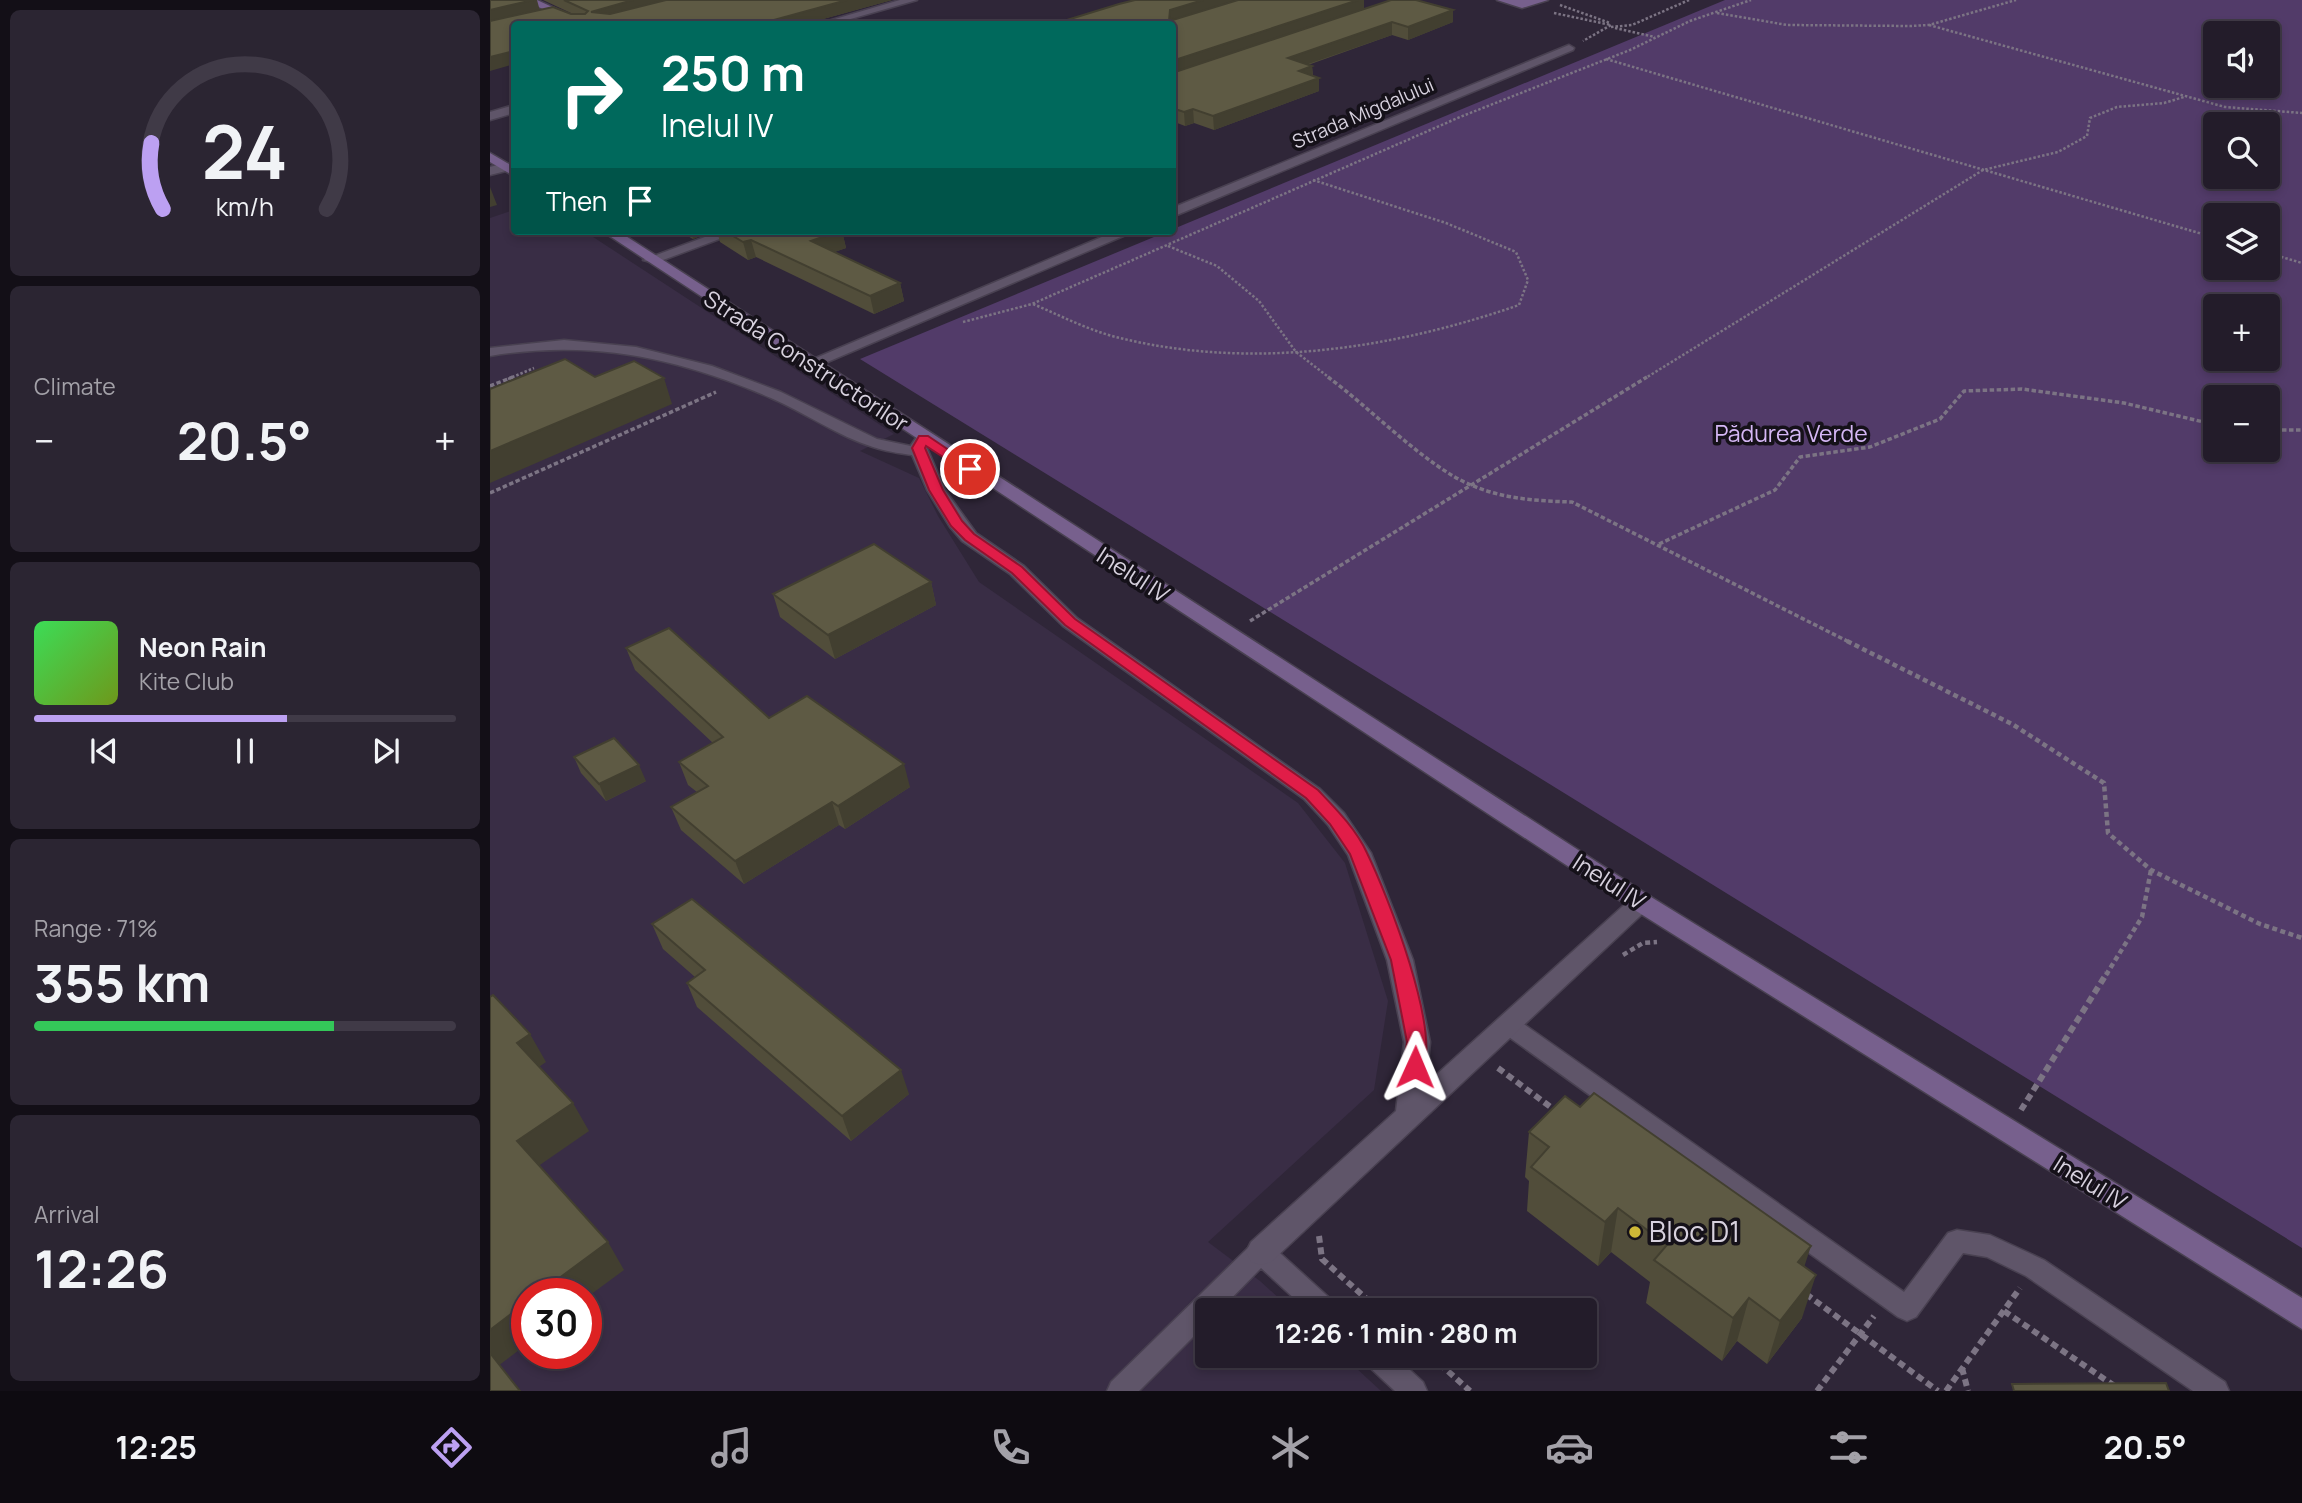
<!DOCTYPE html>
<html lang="en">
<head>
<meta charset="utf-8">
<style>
  body { margin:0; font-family:Manrope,sans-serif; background:#2b2532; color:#f1f3f6; height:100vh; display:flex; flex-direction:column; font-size:26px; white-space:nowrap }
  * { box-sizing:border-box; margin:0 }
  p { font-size:23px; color:#a3a1a8 }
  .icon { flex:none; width:38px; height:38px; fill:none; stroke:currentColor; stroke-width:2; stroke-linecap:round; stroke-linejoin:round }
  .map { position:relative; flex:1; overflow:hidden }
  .side { display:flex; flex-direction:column; gap:10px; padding:10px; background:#130f17; width:490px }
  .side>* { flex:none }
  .banner { position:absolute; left:21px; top:21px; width:665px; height:214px; border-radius:7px; box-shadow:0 4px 10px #0003,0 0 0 2px #403a47; background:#00695c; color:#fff; overflow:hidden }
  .fabs { position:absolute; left:1713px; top:21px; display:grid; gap:14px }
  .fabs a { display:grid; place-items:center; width:77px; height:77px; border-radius:7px; background:#231c2a; box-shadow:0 4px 10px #0003,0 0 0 2px #403a47; font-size:35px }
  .speed { position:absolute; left:21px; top:1278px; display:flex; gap:14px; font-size:35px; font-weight:700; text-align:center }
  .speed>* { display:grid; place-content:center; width:91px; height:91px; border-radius:50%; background:#231c2a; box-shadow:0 4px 10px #0003,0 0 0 2px #403a47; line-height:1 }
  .speed .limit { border:10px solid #d22; background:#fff; color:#111 }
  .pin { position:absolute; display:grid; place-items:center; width:60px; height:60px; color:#fff; margin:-30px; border:4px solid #fff; border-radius:50%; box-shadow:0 2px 7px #0007 }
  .me { position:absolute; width:77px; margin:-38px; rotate:1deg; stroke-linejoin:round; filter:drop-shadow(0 0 5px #0008) }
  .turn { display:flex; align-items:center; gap:24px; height:147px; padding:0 35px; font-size:32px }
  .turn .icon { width:91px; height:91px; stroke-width:2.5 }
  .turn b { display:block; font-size:49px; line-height:60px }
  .then { display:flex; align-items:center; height:66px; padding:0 35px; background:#0003; gap:14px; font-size:26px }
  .big { font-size:52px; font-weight:700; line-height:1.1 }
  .side .card { flex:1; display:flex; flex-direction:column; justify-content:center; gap:10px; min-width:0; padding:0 24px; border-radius:10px; background:#2b2532 }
  .side .dial { align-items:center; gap:0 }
  .dial svg { height:182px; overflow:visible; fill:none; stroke:#403a47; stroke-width:7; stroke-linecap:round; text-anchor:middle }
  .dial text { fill:#f1f3f6; stroke:none }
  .song { display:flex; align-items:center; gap:21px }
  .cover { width:84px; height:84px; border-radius:10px; background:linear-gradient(135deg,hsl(130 70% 55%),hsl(80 70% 35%)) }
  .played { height:7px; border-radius:4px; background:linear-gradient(90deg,#bca0f2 60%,#403a47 60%) }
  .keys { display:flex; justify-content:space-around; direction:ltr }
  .heat { display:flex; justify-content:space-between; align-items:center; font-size:38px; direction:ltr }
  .charge { height:10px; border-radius:5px; background:linear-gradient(90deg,#34c759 71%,#403a47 0) }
  .trip { position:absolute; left:705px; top:1298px; width:402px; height:70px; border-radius:7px; background:#231c2a; box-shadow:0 4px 10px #0003,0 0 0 2px #403a47; font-weight:700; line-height:70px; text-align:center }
  .tab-bar { display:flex; height:112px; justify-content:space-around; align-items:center; background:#0e0b11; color:#a3a1a8 }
  .tab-bar .icon { width:49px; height:49px }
  .tab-bar .on { color:#bca0f2 }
  .tab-bar b { font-size:32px; color:#f1f3f6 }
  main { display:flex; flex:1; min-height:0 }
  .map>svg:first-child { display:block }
  .built { fill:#392d45; fill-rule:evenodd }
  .green { fill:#523b69; fill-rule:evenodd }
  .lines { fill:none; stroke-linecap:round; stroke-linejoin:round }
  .lane-casing { stroke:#494151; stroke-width:3 }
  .street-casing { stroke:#494151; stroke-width:3 }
  .secondary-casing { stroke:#494151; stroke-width:3 }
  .path-far3 { stroke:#7c7484; stroke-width:2.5; stroke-dasharray:2.5 2; stroke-linecap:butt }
  .path-far2 { stroke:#7c7484; stroke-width:3.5; stroke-dasharray:4.5 2.5; stroke-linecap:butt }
  .path-far1 { stroke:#7c7484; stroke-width:4.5; stroke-dasharray:5 3.5; stroke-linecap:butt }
  .path { stroke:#7c7484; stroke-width:6; stroke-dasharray:7 4.5; stroke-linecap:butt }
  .lane { fill:#5f5569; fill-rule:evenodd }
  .street { fill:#5f5569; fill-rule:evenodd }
  .secondary { fill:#77608d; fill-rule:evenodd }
  .wall { fill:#514d3a }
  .shaded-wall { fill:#423f30 }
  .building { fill:#5e5a44; stroke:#423f30; stroke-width:2 }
  .route { fill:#e11d48; stroke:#92132f; stroke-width:2 }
  .poi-dot { fill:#ceb837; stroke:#151119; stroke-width:2.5 }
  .labels { text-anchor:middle; stroke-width:7; stroke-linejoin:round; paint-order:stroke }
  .far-street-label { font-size:19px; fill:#d7d1de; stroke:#151119 }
  .street-label { font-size:23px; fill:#d7d1de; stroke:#151119 }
  .park-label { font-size:23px; fill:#d5b7f5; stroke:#151119 }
  .near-poi-label { font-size:28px; fill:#d7d1de; stroke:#151119; text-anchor:start }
</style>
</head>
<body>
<main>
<section class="side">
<div class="card dial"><svg viewBox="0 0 100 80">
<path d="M14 69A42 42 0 1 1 86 69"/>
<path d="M14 69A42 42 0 0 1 9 40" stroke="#bca0f2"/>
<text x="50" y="56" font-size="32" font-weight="700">24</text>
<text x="50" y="72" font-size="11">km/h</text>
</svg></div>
<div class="card"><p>Climate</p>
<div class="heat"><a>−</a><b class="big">20.5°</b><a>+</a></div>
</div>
<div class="card">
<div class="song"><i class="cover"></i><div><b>Neon Rain</b><p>Kite Club</p></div></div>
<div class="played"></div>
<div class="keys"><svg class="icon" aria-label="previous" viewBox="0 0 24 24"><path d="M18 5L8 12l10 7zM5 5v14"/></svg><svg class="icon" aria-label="pause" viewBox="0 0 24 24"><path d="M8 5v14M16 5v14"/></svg><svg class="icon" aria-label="next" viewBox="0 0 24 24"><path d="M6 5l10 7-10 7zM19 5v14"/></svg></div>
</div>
<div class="card"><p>Range · 71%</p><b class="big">355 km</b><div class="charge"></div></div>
<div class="card"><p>Arrival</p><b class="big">12:26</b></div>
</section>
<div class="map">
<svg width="1812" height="1391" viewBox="0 0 1812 1391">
  <rect width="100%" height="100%" fill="#2f2638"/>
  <path class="built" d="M24,210V231H94L404,434L370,451L429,478L448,516L489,582L808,803L855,863L898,1001L884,1090L718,1242L770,1281L803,1311H718V1356H853L891,1391H0V218ZM37,1293H96V1353H37Z"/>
  <path class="green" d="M1235,0H1812V1248L370,359ZM1726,33H1778V86H1726ZM1726,124H1778V177H1726ZM1726,215H1778V268H1726ZM1726,306H1778V359H1726ZM1726,397H1778V450H1726Z"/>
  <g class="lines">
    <g class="lane-casing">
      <g id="lane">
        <path d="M74,340L146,347L222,366L291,392L387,439L435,449L437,452L430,456C414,454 398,452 383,447C347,436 316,413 281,398C188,358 102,339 0,356V348Z"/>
        <path d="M1020,1017L1028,1020L1414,1292L1458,1233L1467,1230L1500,1235L1554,1260L1735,1382L1739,1391H1703L1536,1276L1497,1257L1473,1253L1426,1317L1417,1321L1408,1317L1012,1032L1009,1026L1012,1020Z"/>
        <path d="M771,1241L780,1244L845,1303L849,1311H818L771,1268L729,1311H718V1322L649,1391H617L621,1382L762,1244Z"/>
        <path d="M873,1356H905L933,1382L937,1391H905L877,1365Z"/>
      </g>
    </g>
    <g class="street-casing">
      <g id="street">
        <path d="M410,0H427L343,24H328Z"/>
        <path d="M1079,45L1084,48L1083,50L682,217V208Z"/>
        <path d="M24,105V113L0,120V112Z"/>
        <path d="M15,163L20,164V170L0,175V167Z"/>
        <path d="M231,231H251L165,263L153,260Z"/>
        <path d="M626,231H645L328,366L322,368L314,363Z"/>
        <path d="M434,434L443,439L437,448L455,490L486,533L534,566L587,618L830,789L854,813L881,853L923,960L940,1042L936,1084L1143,897L1152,894L1161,897L1164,903L781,1262L771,1265L761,1262L756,1252L761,1242L906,1111L914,1042L897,960L858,855L838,825L814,799L573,626L520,574L472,541L460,527L437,490L419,448L428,435Z"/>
      </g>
    </g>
    <g class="secondary-casing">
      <g id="secondary">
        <path d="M33,0H47L99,24H86Z"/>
        <path d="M1007,0H1058L1032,8Z"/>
        <path d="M0,153L24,167V176L0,162Z"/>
        <path d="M112,231H128L1161,897L1812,1298V1329L1143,909Z"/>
      </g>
    </g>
    <g class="path-far3">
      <path d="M1070,5L1120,23"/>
      <path d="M1064,13L1121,25L1093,41"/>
      <path d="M1227,13L1297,25L1420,26L1439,25L1526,0"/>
      <path d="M1439,25L1735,107L1812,113"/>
      <path d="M1121,27L1142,25L1199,0"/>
      <path d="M1125,28L1165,37"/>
      <path d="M1116,59L1726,238"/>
      <path d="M678,246L727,266L769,301L806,352L841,379"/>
      <path d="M1778,253L1812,263"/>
      <path d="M543,304C569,315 594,328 622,336C756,371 900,350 1029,305L1038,280L1026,252L956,223L823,180"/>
      <path d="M473,322L542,304L970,117L1140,50L1200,21L1261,0"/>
      <path d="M18,379L44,368"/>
      <path d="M1154,379L1493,170L1568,152L1597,136L1600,118L1627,107L1674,103L1694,97"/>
    </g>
    <g class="path-far2">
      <path d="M838,377C879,407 937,467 981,485C1013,499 1048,501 1082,502L1361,643"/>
      <path d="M0,386L23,377"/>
      <path d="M1778,430H1812"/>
      <path d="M0,493L226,392"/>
      <path d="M1169,544L1285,490L1310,457L1380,447L1450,419L1474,391L1532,389L1634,403L1726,425"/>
      <path d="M760,621L1157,377"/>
    </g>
    <g class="path-far1">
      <path d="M1357,641L1522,724L1614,783L1618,833L1661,870L1770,924L1812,938"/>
      <path d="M1133,955L1153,943L1167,942"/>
      <path d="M1616,975L1652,917L1661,870"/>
    </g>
    <g class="path">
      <path d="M1008,1068L1066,1111"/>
      <path d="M1531,1110L1617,973"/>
      <path d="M829,1236L832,1259L890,1311"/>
      <path d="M1316,1294L1448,1391"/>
      <path d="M1514,1311L1632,1391"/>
      <path d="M941,1356L980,1391"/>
      <path d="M1472,1368L1478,1391"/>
      <path d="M1327,1391L1384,1316"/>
      <path d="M1456,1391L1530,1288"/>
    </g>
    <use href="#lane" class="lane"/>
    <use href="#street" class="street"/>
    <use href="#secondary" class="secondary"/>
  </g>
  <g class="wall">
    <path d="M53,0H402L315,24H24L50,10L83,14Z"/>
    <path d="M874,0V9L963,22L918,40L902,35L818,65L822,66L823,76L829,78V91L724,130L704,123L695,126L682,121V24Z"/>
    <path d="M189,231H223L203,239Z"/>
    <path d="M227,231H352L356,248L344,252L410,283L414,301L384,314L266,257L258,260L230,242Z"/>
    <path d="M441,582L446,605L345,659L290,617L283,594Z"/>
    <path d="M136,648L279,718L420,787L355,829L349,825L254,884L191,830L181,807L207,792L198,785L189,762L223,743L145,670Z"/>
    <path d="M84,757L156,781L116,801L91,773Z"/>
    <path d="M162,924L419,1094L361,1141L207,1007L197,983L205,977L173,949Z"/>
    <path d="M1090,1107L1314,1267L1312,1318L1277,1364L1247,1341L1232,1361L1156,1303L1160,1282L1121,1252L1108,1266L1037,1211L1039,1181L1035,1177L1039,1132Z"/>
  </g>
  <g class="shaded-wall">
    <path d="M43,0H47L50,11L0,23V10Z"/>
    <path d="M143,0H188L104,24L101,12Z"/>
    <path d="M357,0H402L315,24H273V23Z"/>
    <path d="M713,0H746L679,21L680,10Z"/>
    <path d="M868,0H874V10L682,75V61Z"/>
    <path d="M963,10V22L918,40V27Z"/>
    <path d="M902,22V35L798,71V58Z"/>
    <path d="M24,51V64L0,71V57Z"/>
    <path d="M822,66L823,80L809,71Z"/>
    <path d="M829,78V91L724,130L723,116Z"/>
    <path d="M703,109L704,123L695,126L694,112Z"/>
    <path d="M0,187L7,205L0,207Z"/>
    <path d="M201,231H223L203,239Z"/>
    <path d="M350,231H352L356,248L325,259L321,241Z"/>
    <path d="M261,240L266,257L258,260L253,242Z"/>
    <path d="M410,283L414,301L384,314L380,296Z"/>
    <path d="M174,378L182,404L0,483V451Z"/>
    <path d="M441,582L446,605L345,659L338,635Z"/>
    <path d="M414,764L420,787L355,829L348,806Z"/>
    <path d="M149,765L156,781L116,801L109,784Z"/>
    <path d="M342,802L349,825L254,884L245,861Z"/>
    <path d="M40,1034L56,1062L43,1071L27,1043Z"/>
    <path d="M411,1070L419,1094L361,1141L352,1116Z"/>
    <path d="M83,1103L99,1131L44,1169L27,1141Z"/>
    <path d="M1128,1208L1121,1252L1108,1266L1115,1222Z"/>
    <path d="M118,1242L134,1270L96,1298V1293H49Z"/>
    <path d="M1321,1246L1307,1289L1308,1262Z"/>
    <path d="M1326,1275L1312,1318L1277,1364L1290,1321Z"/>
    <path d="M1259,1298L1247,1341L1232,1361L1243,1318Z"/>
    <path d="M37,1302V1344L8,1366L0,1355V1330Z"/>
  </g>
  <g class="building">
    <path d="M0,0H43L0,10Z"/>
    <path d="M74,0H143L101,12L120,14L176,0H357L273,23L269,22L258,24H24V51L0,57V21L63,7L81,14H95L98,11Z"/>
    <path d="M645,0H713L680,10L679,21L748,0H868L682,61V24H564L629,4Z"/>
    <path d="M901,0H926L963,10L918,27L902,22L798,58L822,66L809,71L829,78L723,116L703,109L694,112L682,108V73Z"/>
    <path d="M235,231H350L321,241L410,283L380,296L261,240L253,242Z"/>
    <path d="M75,359L105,377L144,361L174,378L0,451V389Z"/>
    <path d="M384,544L441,582L338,635L283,594Z"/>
    <path d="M179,628L279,718L317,696L414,764L348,806L342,802L245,861L181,807L218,786L189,762L233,737L136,648Z"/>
    <path d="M124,738L149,765L109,784L84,757Z"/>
    <path d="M202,899L411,1070L352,1116L197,983L215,970L162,924Z"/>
    <path d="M3,995L40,1034L27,1043L83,1103L27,1141L118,1242L49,1293H37V1302L0,1330V997Z"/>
    <path d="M1104,1093L1321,1246L1308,1262L1326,1275L1290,1321L1259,1298L1243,1318L1164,1260L1177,1245L1128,1208L1115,1222L1041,1167L1059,1147L1039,1132L1075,1096L1090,1107Z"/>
    <path d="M0,1353L30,1391H0Z"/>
    <path d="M1676,1383L1679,1391H1524L1522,1384Z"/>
  </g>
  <path class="route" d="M429,436H438L487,469L476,472L436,446L435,448L453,490L472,521L484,534L532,567L585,619L828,790C846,809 866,829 877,853C897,894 952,1032 932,1073H917L914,1067L917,1042L901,960L860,854L840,824L816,798L575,625L522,573L475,540L461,526L439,490L422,448Z"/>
  <circle class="poi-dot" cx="1145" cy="1232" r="7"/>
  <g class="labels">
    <g class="far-street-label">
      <text transform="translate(873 113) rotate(-23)" y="7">Strada Migdalului</text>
    </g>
    <g class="street-label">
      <text transform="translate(316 361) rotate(33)" y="8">Strada Constructorilor</text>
      <text transform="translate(643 575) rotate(33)" y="8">Inelul IV</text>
      <text transform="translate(1119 882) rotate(33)" y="8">Inelul IV</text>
      <text transform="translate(1600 1183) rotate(32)" y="8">Inelul IV</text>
    </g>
    <g class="park-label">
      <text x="1301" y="442">Pădurea Verde</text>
    </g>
    <g class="near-poi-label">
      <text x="1159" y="1242">Bloc D1</text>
    </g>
  </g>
</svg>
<div class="fabs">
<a><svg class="icon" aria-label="sound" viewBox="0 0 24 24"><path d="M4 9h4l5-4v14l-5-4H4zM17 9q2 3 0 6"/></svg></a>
<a><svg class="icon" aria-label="search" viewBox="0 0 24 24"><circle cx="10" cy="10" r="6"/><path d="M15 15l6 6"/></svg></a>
<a><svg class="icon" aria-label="layers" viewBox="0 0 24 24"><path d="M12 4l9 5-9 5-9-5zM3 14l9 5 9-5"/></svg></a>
<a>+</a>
<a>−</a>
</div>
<div class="speed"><div class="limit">30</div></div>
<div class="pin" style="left:480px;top:469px;background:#d93025"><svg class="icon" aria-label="arrive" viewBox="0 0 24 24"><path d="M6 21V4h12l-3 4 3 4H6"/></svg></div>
<svg class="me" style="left:925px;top:1067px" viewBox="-20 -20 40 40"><path d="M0-17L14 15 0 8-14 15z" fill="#e11d48" stroke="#fff" stroke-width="4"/></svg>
<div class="trip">12:26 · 1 min · 280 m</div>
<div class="banner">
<div class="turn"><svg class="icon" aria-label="right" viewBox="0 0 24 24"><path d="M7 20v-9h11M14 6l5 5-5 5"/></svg><div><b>250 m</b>Inelul IV</div></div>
<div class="then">Then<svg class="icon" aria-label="arrive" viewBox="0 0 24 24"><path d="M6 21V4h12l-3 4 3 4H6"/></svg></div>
</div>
</div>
</main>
<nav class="tab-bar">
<b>12:25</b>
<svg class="icon on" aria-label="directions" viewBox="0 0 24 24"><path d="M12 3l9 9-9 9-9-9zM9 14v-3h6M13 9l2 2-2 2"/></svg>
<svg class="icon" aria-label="music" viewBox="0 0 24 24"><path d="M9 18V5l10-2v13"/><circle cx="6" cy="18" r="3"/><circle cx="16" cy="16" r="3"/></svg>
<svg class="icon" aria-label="phone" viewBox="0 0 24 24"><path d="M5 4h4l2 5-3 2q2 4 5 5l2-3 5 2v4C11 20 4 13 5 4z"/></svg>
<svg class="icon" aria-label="climate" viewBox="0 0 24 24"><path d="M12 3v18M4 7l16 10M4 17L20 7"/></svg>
<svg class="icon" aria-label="car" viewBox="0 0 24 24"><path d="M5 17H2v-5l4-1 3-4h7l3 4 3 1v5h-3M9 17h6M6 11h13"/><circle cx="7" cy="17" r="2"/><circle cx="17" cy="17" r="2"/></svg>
<svg class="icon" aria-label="filters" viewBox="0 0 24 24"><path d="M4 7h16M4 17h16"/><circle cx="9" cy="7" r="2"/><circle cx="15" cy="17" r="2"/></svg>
<b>20.5°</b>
</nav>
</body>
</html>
